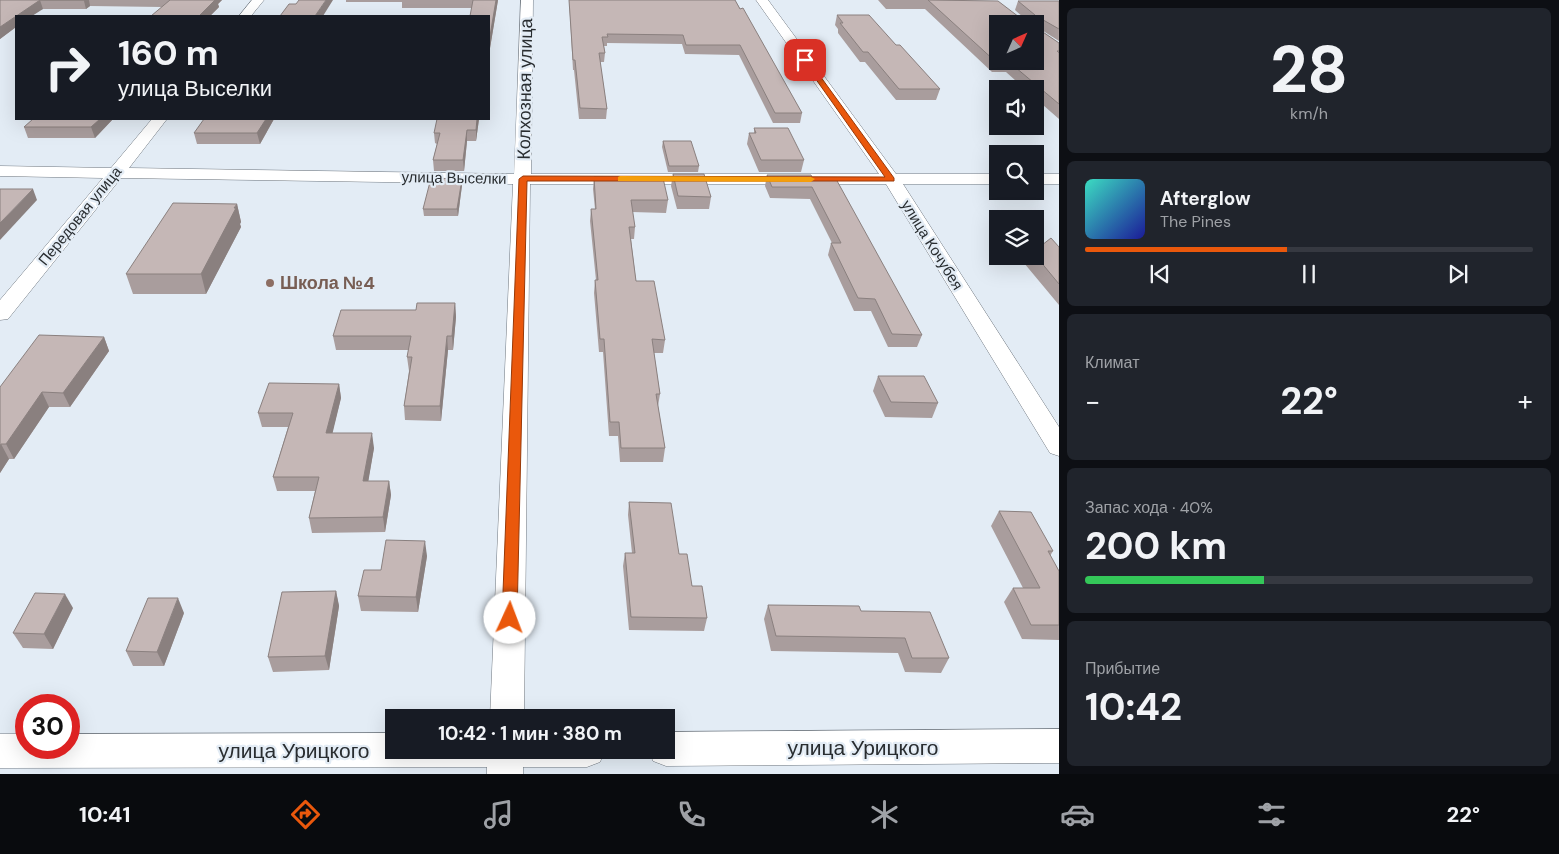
<!DOCTYPE html>
<html lang="ru">
<head>
<meta charset="utf-8">
<style>
  body { margin:0; font-family:"DM Sans",sans-serif; background:#20242c; color:#f1f3f6; height:100vh; display:flex; flex-direction:column; font-size:19px; white-space:nowrap }
  * { box-sizing:border-box; margin:0 }
  p { font-size:16px; color:#9ea1a6 }
  .icon { flex:none; width:28px; height:28px; fill:none; stroke:currentColor; stroke-width:2; stroke-linecap:round; stroke-linejoin:round }
  .map { position:relative; flex:1; overflow:hidden }
  .details { display:flex; flex-direction:column; gap:8px; padding:8px; background:#0d0f14; width:500px }
  .details>* { flex:none }
  .top-card { position:absolute; left:15px; top:15px; width:475px; height:105px; border-radius:0px; box-shadow:0 5px 20px #0002; background:#171b24; color:#f1f3f6; overflow:hidden }
  .needle { width:32px; rotate:45deg }
  .fabs { position:absolute; left:989px; top:15px; display:grid; gap:10px }
  .fabs a { display:grid; place-items:center; width:55px; height:55px; border-radius:0px; background:#171b24; box-shadow:0 5px 20px #0002; font-size:25px }
  .speed { position:absolute; left:15px; top:694px; display:flex; gap:10px; font-size:25px; font-weight:700; text-align:center }
  .speed>* { display:grid; place-content:center; width:65px; height:65px; border-radius:50%; background:#171b24; box-shadow:0 5px 20px #0002; line-height:1 }
  .speed .limit { border:8px solid #d22; background:#fff; color:#111 }
  .pin { position:absolute; display:grid; place-items:center; width:42px; height:42px; color:#fff; margin:-21px; border-radius:10px; box-shadow:0 2px 8px #0006 }
  .me { position:absolute; width:55px; margin:-28px; rotate:2deg; stroke-linejoin:round; filter:drop-shadow(0 0 4px #0008) }
  .turn { display:flex; align-items:center; gap:18px; height:105px; padding:0 20px; font-size:22px }
  .turn .icon { width:65px; height:65px; stroke-width:2.5 }
  .turn b { display:block; font-size:35px; line-height:42px }
  .big { font-size:38px; font-weight:700; line-height:1.1 }
  .details .widget { flex:1; display:flex; flex-direction:column; justify-content:center; gap:8px; min-width:0; padding:0 18px; border-radius:8px; background:#20242c }
  .details .dial { align-items:center; gap:0 }
  .dial b { font-size:65px; line-height:1 }
  .song { display:flex; align-items:center; gap:15px }
  .cover { width:60px; height:60px; border-radius:8px; background:linear-gradient(135deg,hsl(170 70% 55%),hsl(240 70% 35%)) }
  .played { height:5px; border-radius:2px; background:linear-gradient(90deg,#ea580c 45%,#363941 45%) }
  .keys { display:flex; justify-content:space-around; direction:ltr }
  .heat { display:flex; justify-content:space-between; align-items:center; font-size:28px; direction:ltr }
  .charge { height:8px; border-radius:4px; background:linear-gradient(90deg,#34c759 40%,#363941 0) }
  .trip { position:absolute; left:385px; top:709px; width:290px; height:50px; border-radius:0px; background:#171b24; box-shadow:0 5px 20px #0002; font-weight:700; line-height:50px; text-align:center }
  .menu { display:flex; height:80px; justify-content:space-around; align-items:center; background:#090b0e; color:#9ea1a6 }
  .menu .icon { width:35px; height:35px }
  .menu .active { color:#ea580c }
  .menu b { font-size:22px; color:#f1f3f6 }
  main { display:flex; flex:1; min-height:0 }
  .map>svg:first-child { display:block }
  .lines { fill:none; stroke-linecap:round; stroke-linejoin:round }
  .street-casing { stroke:#707880; stroke-width:1 }
  .street { fill:#fff; fill-rule:evenodd }
  .wall { fill:#a99d9d }
  .shaded-wall { fill:#8a807f }
  .building { fill:#c5b7b6; stroke:#8a807f; fill-rule:evenodd }
  .route { fill:#ea580c; stroke:#983908 }
  .slow { fill:#f59e0b }
  .education-dot { fill:#8d6e63; stroke:#e3ecf5; stroke-width:2 }
  .labels { text-anchor:middle; stroke-width:4.5; stroke-linejoin:round; paint-order:stroke }
  .far-street-label { font-size:15px; fill:#292d30; stroke:#e3ecf5 }
  .street-label { font-size:18px; fill:#292d30; stroke:#e3ecf5 }
  .education-label { font-size:18px; font-weight:bold; fill:#785e54; stroke:#e3ecf5; text-anchor:start }
  .near-street-label { font-size:21px; fill:#292d30; stroke:#e3ecf5 }
</style>
</head>
<body>
<main>
<div class="map">
<svg width="1059" height="774" viewBox="0 0 1059 774">
  <rect width="100%" height="100%" fill="#e3ecf5"/>
  <g class="lines">
    <g class="street-casing">
      <g id="street">
        <path d="M252,0H264L251,16H239Z"/>
        <path d="M521,0H533L531,174H879L756,0H768L896,174H998V184H903L1059,427V456L1050,453L886,184H530L524,718H490L513,184L121,178L8,319L0,320V300L103,178L0,176V166L111,168L152,119H167L129,168L514,174Z"/>
        <rect x="1035" y="174" width="24" height="10"/>
        <path d="M1059,729V763L666,766L653,761L649,750H666V732Z"/>
        <path d="M394,733V750H605L600,762L587,767H523V774H487V767L0,768V734H26V748H69V734Z"/>
      </g>
    </g>
    <use href="#street" class="street"/>
  </g>
  <g class="wall">
    <path d="M0,0H222L218,4L219,7L210,16H151L162,7L90,6L86,9H43L16,16V27L0,39Z"/>
    <path d="M346,0H498L489,54V16L472,8H402V2H346Z"/>
    <path d="M569,0H735L802,113L800,123H773L739,55L685,54L682,44L607,43V46H604L605,53L604,62H600L607,109L606,119H579L574,70H573Z"/>
    <path d="M878,0H962L1019,17H1023L1015,10L1018,1H1059V41L1037,27V28L1059,43V119L1035,98V89H1025L1006,72H992L925,9H886Z"/>
    <path d="M837,15L896,45L940,89L936,100H896L865,62H860L838,33V29L835,25Z"/>
    <path d="M113,119L95,138H28L24,127Z"/>
    <path d="M274,119L260,144H197L194,133Z"/>
    <path d="M479,119L476,141H467L464,171H434L433,160L437,144L435,143L434,133Z"/>
    <path d="M754,128L804,160L801,172H759L747,144L749,133H754Z"/>
    <path d="M663,141L699,166L698,172H668L662,147Z"/>
    <path d="M673,174L711,197L709,209H677L671,186Z"/>
    <path d="M767,175L813,179L922,335L917,347H888L871,311H854L828,255L831,243H832L810,199L770,198L765,186Z"/>
    <path d="M594,177L668,200L666,213L632,212L635,227L634,239H631L636,281L665,340L663,353H654L660,394L658,406L665,448L663,462H620L618,436H609L603,352H599L594,293L595,280H596L590,221L591,209H595L593,189Z"/>
    <path d="M462,185L458,216H424L423,209Z"/>
    <path d="M237,204L241,222L240,224L241,227L206,294H133L126,274Z"/>
    <path d="M1059,247V305L1024,263L1027,256H1035V249Z"/>
    <path d="M455,303L456,317L453,350H448L441,421L405,420L404,406L409,371L407,357L409,350H336L333,336L416,310Z"/>
    <path d="M104,337L109,351L70,407H49L14,459H9L0,473V387Z"/>
    <path d="M878,376L938,403L932,418L885,417L873,391Z"/>
    <path d="M339,384L341,398L332,433L374,448L368,481H389L391,495L385,532L312,533L309,518L315,491H277L273,477L288,427H262L258,413Z"/>
    <path d="M629,502L679,554L692,586L707,618L704,631L629,630L623,566L625,553H632L628,515Z"/>
    <path d="M999,511L1053,551L1050,556L1059,571V640L1022,639L1004,602L1013,588H1023L991,526Z"/>
    <path d="M427,556L418,612L361,611L358,596L381,570Z"/>
    <path d="M336,591L339,606L329,670L273,672L268,657Z"/>
    <path d="M768,605L861,611L949,658L941,673L905,672L898,653L771,651L764,619Z"/>
    <path d="M73,608L53,649L23,648L13,633Z"/>
    <path d="M184,613L164,666H133L126,651Z"/>
  </g>
  <g class="shaded-wall">
    <path d="M40,0L43,9L32,16H16V27L0,39V27Z"/>
    <path d="M84,0H89L90,6L86,9L84,1Z"/>
    <path d="M214,0H222L218,4L219,7L210,16H199Z"/>
    <path d="M326,0H333L323,16H315Z"/>
    <path d="M496,0H498L489,54V42Z"/>
    <path d="M100,119H113L95,138L91,127Z"/>
    <path d="M266,119H274L260,144L257,133Z"/>
    <path d="M477,119H479L476,141V130Z"/>
    <path d="M467,130V141L464,171L463,160Z"/>
    <path d="M462,179V185L458,216L457,209Z"/>
    <path d="M33,189L37,200L0,240V223Z"/>
    <path d="M237,204L241,222L240,224L241,227L206,294L201,274Z"/>
    <path d="M455,303L456,317L453,350L452,336Z"/>
    <path d="M447,336L448,350L441,421L440,406Z"/>
    <path d="M104,337L109,351L70,407L63,393Z"/>
    <path d="M339,384L341,398L329,448L326,433Z"/>
    <path d="M42,392L49,407L14,459L6,444Z"/>
    <path d="M372,433L374,448L366,495L363,481Z"/>
    <path d="M1,444L9,459L0,473V446Z"/>
    <path d="M389,481L391,495L385,532L383,517Z"/>
    <path d="M425,541L427,556L418,612L416,597Z"/>
    <path d="M336,591L339,606L329,670L325,656Z"/>
    <path d="M65,594L73,608L53,649L44,634Z"/>
    <path d="M178,598L184,613L164,666L157,652Z"/>
  </g>
  <g class="building">
    <path d="M0,0H84H40L0,27Z"/>
    <path d="M170,0H215L199,16H151Z"/>
    <path d="M299,0H326L315,16H280L289,4H296Z"/>
    <path d="M473,0H496L489,42V16H470Z"/>
    <path d="M569,0H735L740,9L743,8L802,113H775L740,45H686L683,35L607,34L608,37H602L605,53H599L607,109L580,108L575,60H573Z"/>
    <path d="M928,0L998,1L1019,17H1033L1035,15L1018,1H1059V29L1038,17L1037,28L1059,43V51H1057L1059,53V104L1009,62H996ZM998,24H1035V61H998Z"/>
    <path d="M837,15H869L896,45H900L940,89H899L868,52H863L840,23H843Z"/>
    <path d="M33,119H100L91,127H24Z"/>
    <path d="M204,119H266L257,133H194Z"/>
    <path d="M437,119H477L476,130H467L463,160H433L440,133H434Z"/>
    <path d="M754,128H788L804,160H761L749,133H756Z"/>
    <path d="M663,141H691L699,166H669Z"/>
    <path d="M673,174H704L711,197L678,196Z"/>
    <path d="M767,175H811L813,179H836L922,335L892,334L875,299L858,298L831,243H841L812,187H772Z"/>
    <path d="M594,177L663,178L668,200H631L635,227H629L636,281H654L665,340L652,339L660,394H656L665,448H621L619,422H610L604,339H600L595,280H598L591,209H596Z"/>
    <path d="M431,178L462,179L457,209H423Z"/>
    <path d="M0,189H33L0,223Z"/>
    <path d="M173,203L237,204L234,208H236L201,274H126Z"/>
    <path d="M1051,238L1059,247V284L1035,255V249H1037Z"/>
    <path d="M417,303H455L452,336H447L440,406H404L412,357H407L411,336H333L341,310H416Z"/>
    <path d="M39,335L104,337L63,393L42,392L6,444H1L0,446V387Z"/>
    <path d="M878,376H924L938,403L891,402Z"/>
    <path d="M269,383L339,384L326,433H372L363,481H389L383,517L309,518L319,477H273L293,413H258Z"/>
    <path d="M629,502L671,503L679,554H687L692,586H702L707,618L631,617L625,553H635Z"/>
    <path d="M999,511L1031,512L1053,551H1048L1059,571V625H1031L1013,588H1040Z"/>
    <path d="M386,540L425,541L416,597L358,596L364,570H381Z"/>
    <path d="M336,591L325,656L268,657L282,592Z"/>
    <path d="M35,593L65,594L44,634L13,633Z"/>
    <path d="M148,598H178L157,652L126,651Z"/>
    <path d="M768,605L859,606L861,611L930,612L949,658H912L905,638L776,636Z"/>
  </g>
  <path class="route" d="M803,58H807L894,178V181H527L517,618L515,622L510,624L504,622L502,618L519,179L523,176L885,177L803,61Z"/>
  <path class="slow" d="M620,176L811,177L815,179L811,182L618,181V177Z"/>
  <circle class="education-dot" cx="270" cy="283" r="5"/>
  <g class="labels">
    <g class="far-street-label">
      <text transform="translate(454 178) rotate(1)" y="5">улица Выселки</text>
      <text transform="translate(80 216) rotate(-51)" y="5">Передовая улица</text>
      <text transform="translate(932 245) rotate(58)" y="5">улица Кочубея</text>
    </g>
    <g class="street-label">
      <text transform="translate(525 89) rotate(-89)" y="6">Колхозная улица</text>
    </g>
    <g class="education-label">
      <text x="280" y="289">Школа №4</text>
    </g>
    <g class="near-street-label">
      <text x="863" y="755">улица Урицкого</text>
      <text x="294" y="758">улица Урицкого</text>
    </g>
  </g>
</svg>
<div class="fabs">
<a><svg class="needle" viewBox="-14 -14 28 28"><path d="M0-13l5 13h-10z" fill="#e53935"/><path d="M0 13l5-13h-10z" fill="#9ea1a6"/></svg></a>
<a><svg class="icon" aria-label="sound" viewBox="0 0 24 24"><path d="M4 9h4l5-4v14l-5-4H4zM17 9q2 3 0 6"/></svg></a>
<a><svg class="icon" aria-label="search" viewBox="0 0 24 24"><circle cx="10" cy="10" r="6"/><path d="M15 15l6 6"/></svg></a>
<a><svg class="icon" aria-label="layers" viewBox="0 0 24 24"><path d="M12 4l9 5-9 5-9-5zM3 14l9 5 9-5"/></svg></a>
</div>
<div class="speed"><div class="limit">30</div></div>
<div class="pin" style="left:805px;top:60px;background:#d93025"><svg class="icon" aria-label="arrive" viewBox="0 0 24 24"><path d="M6 21V4h12l-3 4 3 4H6"/></svg></div>
<svg class="me" style="left:510px;top:618px" viewBox="-20 -20 40 40"><circle r="19" fill="#fff"/><path d="M0-13L10 11 0 6-10 11z" fill="#ea580c"/></svg>
<div class="trip">10:42 · 1 мин · 380 m</div>
<div class="top-card">
<div class="turn"><svg class="icon" aria-label="right" viewBox="0 0 24 24"><path d="M7 20v-9h11M14 6l5 5-5 5"/></svg><div><b>160 m</b>улица Выселки</div></div>
</div>
</div>
<section class="details">
<div class="widget dial"><b>28</b><p>km/h</p></div>
<div class="widget">
<div class="song"><i class="cover"></i><div><b>Afterglow</b><p>The Pines</p></div></div>
<div class="played"></div>
<div class="keys"><svg class="icon" aria-label="previous" viewBox="0 0 24 24"><path d="M18 5L8 12l10 7zM5 5v14"/></svg><svg class="icon" aria-label="pause" viewBox="0 0 24 24"><path d="M8 5v14M16 5v14"/></svg><svg class="icon" aria-label="next" viewBox="0 0 24 24"><path d="M6 5l10 7-10 7zM19 5v14"/></svg></div>
</div>
<div class="widget"><p>Климат</p>
<div class="heat"><a>−</a><b class="big">22°</b><a>+</a></div>
</div>
<div class="widget"><p>Запас хода · 40%</p><b class="big">200 km</b><div class="charge"></div></div>
<div class="widget"><p>Прибытие</p><b class="big">10:42</b></div>
</section>
</main>
<nav class="menu">
<b>10:41</b>
<svg class="icon active" aria-label="directions" viewBox="0 0 24 24"><path d="M12 3l9 9-9 9-9-9zM9 14v-3h6M13 9l2 2-2 2"/></svg>
<svg class="icon" aria-label="music" viewBox="0 0 24 24"><path d="M9 18V5l10-2v13"/><circle cx="6" cy="18" r="3"/><circle cx="16" cy="16" r="3"/></svg>
<svg class="icon" aria-label="phone" viewBox="0 0 24 24"><path d="M5 4h4l2 5-3 2q2 4 5 5l2-3 5 2v4C11 20 4 13 5 4z"/></svg>
<svg class="icon" aria-label="climate" viewBox="0 0 24 24"><path d="M12 3v18M4 7l16 10M4 17L20 7"/></svg>
<svg class="icon" aria-label="car" viewBox="0 0 24 24"><path d="M5 17H2v-5l4-1 3-4h7l3 4 3 1v5h-3M9 17h6M6 11h13"/><circle cx="7" cy="17" r="2"/><circle cx="17" cy="17" r="2"/></svg>
<svg class="icon" aria-label="filters" viewBox="0 0 24 24"><path d="M4 7h16M4 17h16"/><circle cx="9" cy="7" r="2"/><circle cx="15" cy="17" r="2"/></svg>
<b>22°</b>
</nav>
</body>
</html>
